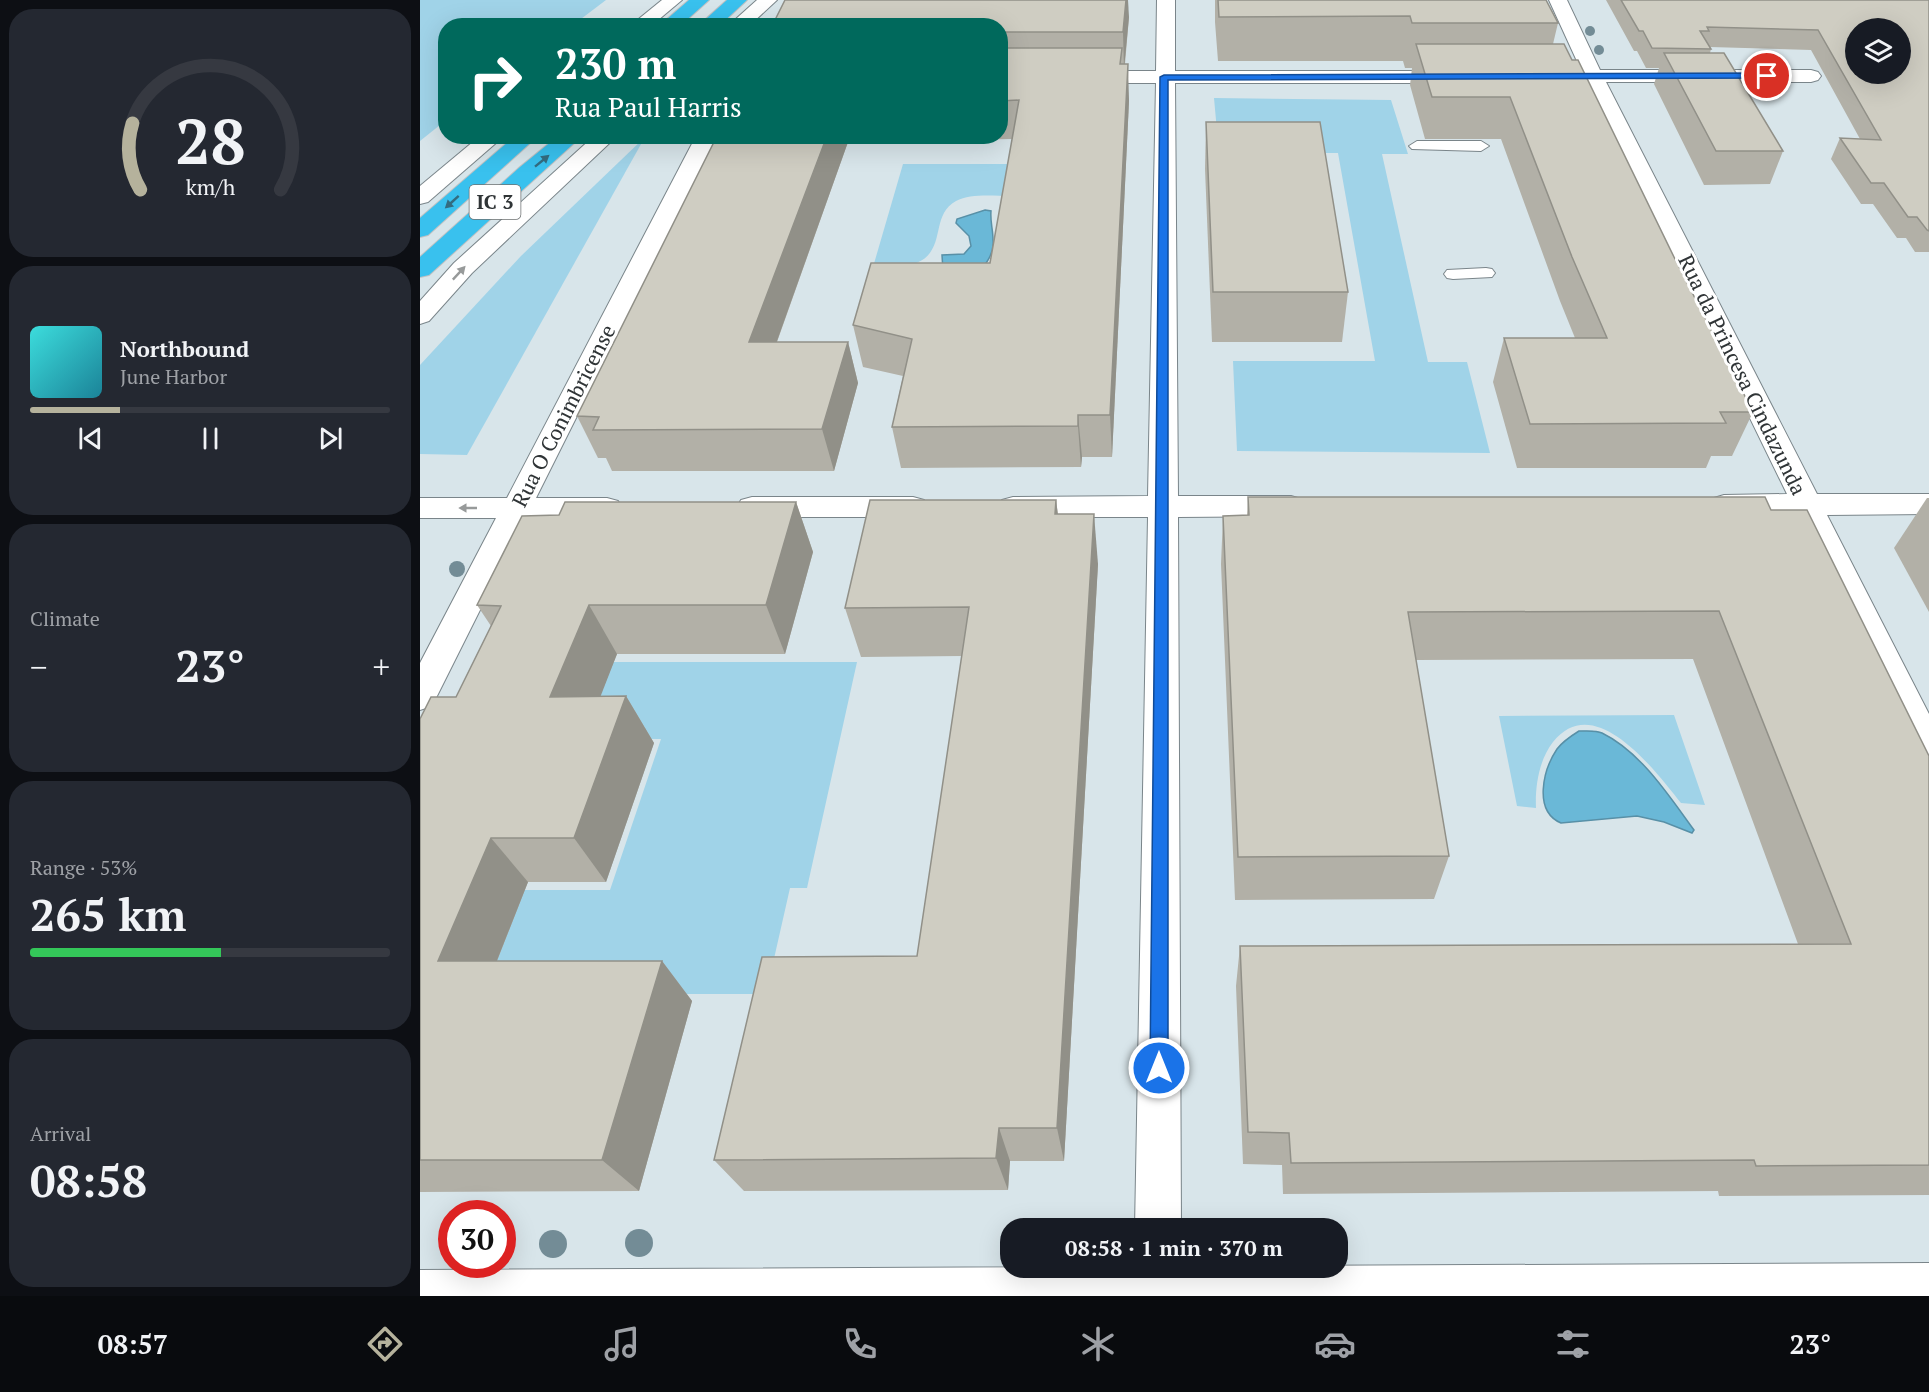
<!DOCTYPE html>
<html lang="en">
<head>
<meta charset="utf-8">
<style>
  body { margin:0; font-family:"PT Serif",serif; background:#242831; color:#f1f3f6; height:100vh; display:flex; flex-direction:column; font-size:22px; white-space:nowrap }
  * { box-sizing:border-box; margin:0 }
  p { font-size:20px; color:#9ea1a6 }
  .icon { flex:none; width:33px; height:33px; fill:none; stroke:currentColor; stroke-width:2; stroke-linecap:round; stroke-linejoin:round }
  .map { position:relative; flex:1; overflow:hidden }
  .drawer { display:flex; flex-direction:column; gap:9px; padding:9px; background:#0d0f14; width:420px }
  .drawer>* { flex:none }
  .guide { position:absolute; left:18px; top:18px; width:570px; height:126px; border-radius:24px; box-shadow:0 6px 24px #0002; background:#00695c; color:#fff; overflow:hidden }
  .tools { position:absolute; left:1425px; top:18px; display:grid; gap:12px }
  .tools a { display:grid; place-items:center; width:66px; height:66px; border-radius:50%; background:#171b24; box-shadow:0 6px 24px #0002; font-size:30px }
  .speed { position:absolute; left:18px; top:1200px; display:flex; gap:12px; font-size:30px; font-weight:700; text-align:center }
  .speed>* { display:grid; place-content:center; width:78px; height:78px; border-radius:50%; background:#171b24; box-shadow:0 6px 24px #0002; line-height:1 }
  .speed .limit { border:9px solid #d22; background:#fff; color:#111 }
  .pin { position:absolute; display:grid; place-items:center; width:51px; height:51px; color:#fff; margin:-26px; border:3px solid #fff; border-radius:50%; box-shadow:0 2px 6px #0007 }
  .me { position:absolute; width:66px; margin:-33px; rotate:0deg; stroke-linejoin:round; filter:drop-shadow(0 0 4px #0008) }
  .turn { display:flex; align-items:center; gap:21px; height:126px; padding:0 18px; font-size:27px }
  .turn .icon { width:78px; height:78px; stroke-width:2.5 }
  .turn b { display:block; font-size:42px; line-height:51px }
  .big { font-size:45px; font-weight:600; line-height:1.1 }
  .drawer .widget { flex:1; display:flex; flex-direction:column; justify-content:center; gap:9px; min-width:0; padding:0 21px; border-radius:24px; background:#242831 }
  .drawer .dial { align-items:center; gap:0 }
  .dial svg { height:156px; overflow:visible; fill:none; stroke:#363941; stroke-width:7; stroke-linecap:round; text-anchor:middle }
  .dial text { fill:#f1f3f6; stroke:none }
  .song { display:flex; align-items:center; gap:18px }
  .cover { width:72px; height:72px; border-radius:9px; background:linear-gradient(135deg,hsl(180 70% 55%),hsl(190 70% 35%)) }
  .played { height:6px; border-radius:3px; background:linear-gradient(90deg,#b5b29c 25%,#363941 25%) }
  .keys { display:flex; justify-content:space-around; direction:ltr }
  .heat { display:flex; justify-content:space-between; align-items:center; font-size:33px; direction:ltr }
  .charge { height:9px; border-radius:4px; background:linear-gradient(90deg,#34c759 53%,#363941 0) }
  .trip { position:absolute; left:580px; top:1218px; width:348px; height:60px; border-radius:24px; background:#171b24; box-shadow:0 6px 24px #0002; font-weight:600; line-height:60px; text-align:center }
  .menu { display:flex; height:96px; justify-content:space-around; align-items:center; background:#090b0e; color:#9ea1a6 }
  .menu .icon { width:42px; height:42px }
  .menu .on { color:#b5b29c }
  .menu b { font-size:27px; color:#f1f3f6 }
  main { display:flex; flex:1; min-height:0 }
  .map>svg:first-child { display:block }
  .green { fill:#a0d3e8 }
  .water { fill:#6ab8d7; stroke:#5890a7; stroke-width:1.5 }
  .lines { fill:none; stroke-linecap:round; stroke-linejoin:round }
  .lane-casing { stroke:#7a858a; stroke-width:2 }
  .street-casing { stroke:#7a858a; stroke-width:2 }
  .highway-casing { stroke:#c1c2c3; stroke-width:2 }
  .lane { fill:#fff; fill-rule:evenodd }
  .street { fill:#fff; fill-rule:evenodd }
  .highway { fill:#39c1ee; fill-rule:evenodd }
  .tree { fill:#738c96 }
  .wall { fill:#b2b0a7 }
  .shaded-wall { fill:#919088 }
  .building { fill:#cfcdc2; stroke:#919088; stroke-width:1.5; fill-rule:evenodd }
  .oneway { fill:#336c80 }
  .oneway2 { fill:#979a9a }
  .route { fill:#1a73e8; stroke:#114b97; stroke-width:1.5 }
  .labels { text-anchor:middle; stroke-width:6; stroke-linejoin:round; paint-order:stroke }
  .shield { fill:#fff; stroke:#6d7172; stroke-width:1.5 }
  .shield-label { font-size:20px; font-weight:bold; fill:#2f3436 }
  .street-label { font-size:21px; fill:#2f3436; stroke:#fff }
</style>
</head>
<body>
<main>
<section class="drawer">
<div class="widget dial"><svg viewBox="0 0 100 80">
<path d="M14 69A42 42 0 1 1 86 69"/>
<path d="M14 69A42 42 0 0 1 10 35" stroke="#b5b29c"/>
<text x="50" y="56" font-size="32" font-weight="700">28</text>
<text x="50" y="72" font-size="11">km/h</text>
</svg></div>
<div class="widget">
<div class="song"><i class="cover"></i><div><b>Northbound</b><p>June Harbor</p></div></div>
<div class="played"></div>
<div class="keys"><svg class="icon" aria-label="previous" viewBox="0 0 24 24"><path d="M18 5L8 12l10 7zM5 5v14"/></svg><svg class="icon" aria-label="pause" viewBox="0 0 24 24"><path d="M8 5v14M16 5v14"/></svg><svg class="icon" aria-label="next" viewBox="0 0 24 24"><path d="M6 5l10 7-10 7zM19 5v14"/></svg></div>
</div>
<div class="widget"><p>Climate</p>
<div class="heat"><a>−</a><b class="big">23°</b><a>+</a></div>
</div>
<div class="widget"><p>Range · 53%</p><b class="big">265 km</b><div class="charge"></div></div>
<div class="widget"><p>Arrival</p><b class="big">08:58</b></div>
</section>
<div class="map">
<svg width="1509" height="1296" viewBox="0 0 1509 1296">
  <rect width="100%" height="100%" fill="#d8e5ea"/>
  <g class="green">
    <path d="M0,0H186L153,25L26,26L25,121L0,141Z"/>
    <path d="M794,98L971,100L988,154H962L1008,362H1047L1070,453L817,451L813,361H955L918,153H799Z"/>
    <path d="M225,137L47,455L0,454V365L101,256Z"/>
    <path d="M483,164H597L591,196C574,196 551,193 536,201C506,217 533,260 481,267C472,268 462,267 453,267Z"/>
    <path d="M118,662H437L387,888H370L346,994H0L14,890H190L241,739L83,738Z"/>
    <path d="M1254,715L1285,805L1261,803C1236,772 1175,689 1133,742C1119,760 1115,786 1116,808L1097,806L1079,716Z"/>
  </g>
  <g class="water">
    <path d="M565,210L571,211C570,222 573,229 573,240C575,255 563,267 555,278L523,271L522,255L544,254L551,246L549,236L536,223L537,219Z"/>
    <path d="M1159,731C1166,731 1176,730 1182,733C1221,752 1249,796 1274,830L1272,833L1244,822L1217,816L1141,823C1113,811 1123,770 1137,749C1143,741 1151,736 1159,731Z"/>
  </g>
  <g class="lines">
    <g class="lane-casing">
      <g id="lane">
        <path d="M997,141H1061L1069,146L1061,151L992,149L989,146Z"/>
        <path d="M1066,268L1072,269L1075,273L1072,277L1033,279L1027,278L1024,274L1027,270Z"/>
      </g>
    </g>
    <g class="street-casing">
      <g id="street">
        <path d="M242,0H262L231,26H210Z"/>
        <path d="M337,0H357L329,26H308Z"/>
        <path d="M737,0H755V71H1035L1042,73L1045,77L1042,81L1035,83H755L758,496H871L881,499L886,506L881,513L871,516L758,517L761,1228H715L728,517H593L582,514L578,507L582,500L593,497L728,496L736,83H580V71H736Z"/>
        <path d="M1129,0H1147L1180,70H1391L1398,72L1401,76L1398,80L1391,82H1186L1397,494H1509V514L1407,515L1509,714V764L1497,759L1377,515H1304L1294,512L1289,505L1294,498L1304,495L1367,494L1166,82L1148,80L1145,76L1148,72L1161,70Z"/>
        <path d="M60,136H84L8,202L0,204V186Z"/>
        <path d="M174,136H197L52,273L9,321L0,324V301L34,263Z"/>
        <path d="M276,136H297L116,498H187L198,501L202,508L198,515L187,518H106L12,706L0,710V663L76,518H0V498H87Z"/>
        <path d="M332,497H493L504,500L508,507L504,514L493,517H332L321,514L317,507L321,500Z"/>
        <path d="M1509,1263V1296H0V1270Z"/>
      </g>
    </g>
    <g class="highway-casing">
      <g id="highway">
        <path d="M269,0H289L260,26H239Z"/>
        <path d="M307,0H327L299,26H278Z"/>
        <path d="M95,136H118L8,235L0,237V218Z"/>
        <path d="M138,136H162L9,275L0,277V257L100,167Z"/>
      </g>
    </g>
    <use href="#lane" class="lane"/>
    <use href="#street" class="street"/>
    <use href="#highway" class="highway"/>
  </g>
  <g class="tree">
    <circle cx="1170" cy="31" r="5"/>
    <circle cx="1179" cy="50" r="5"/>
    <circle cx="37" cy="569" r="8"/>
    <circle cx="219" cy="1243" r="14"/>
    <circle cx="133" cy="1244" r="14"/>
  </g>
  <g class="wall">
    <path d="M795,0H1126L1138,23L1133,44L1254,257L1333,412L1312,456H1291L1286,468H1097L1073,382L1084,338H1155L1140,301L1081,139H1005L990,85L992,68H985L983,61H798L795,22Z"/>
    <path d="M1186,0H1509V252H1495L1486,238H1477L1453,204H1441L1411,159L1420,138L1440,139L1391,50L1290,47L1291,49L1290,53L1363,151L1350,184L1284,185L1234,84L1239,68H1226L1217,51H1214Z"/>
    <path d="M709,17L705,64L709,101L692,457H662L661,467L481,468L472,427L483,376L443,367L433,325L570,263L592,139L428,142L357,342H428L438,383L414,471H192L186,458H178L157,416L297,136H580V26Z"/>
    <path d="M786,122L928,292L922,342H792L785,169Z"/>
    <path d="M828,497L1351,510L1509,756V1195L1299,1196L1298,1191L863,1194L862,1165L823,1164L816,986L820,946L1378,944L1273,659L996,660L1029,856L1014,899L815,900L801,564L803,516L827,515Z"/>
    <path d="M1507,498H1509V612L1474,548Z"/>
    <path d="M636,500L638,514L678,564L644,1161H590L588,1190L324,1191L294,1160L497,956L542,656L441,657L425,608Z"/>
    <path d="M376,502L393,552L365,654H197L180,696H206L234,743L186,882H108L77,961H242L272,1001L219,1191L0,1192V719L36,697L71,626L57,605Z"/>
  </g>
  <g class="shaded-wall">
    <path d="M706,0H708L709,17L704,69L703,32Z"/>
    <path d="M708,64L709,101L692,457L690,415Z"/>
    <path d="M407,136H427L428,142L342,383L329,342Z"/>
    <path d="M428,342L438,383L414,471L402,429Z"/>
    <path d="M658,415L662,457L661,467L658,426Z"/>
    <path d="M636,500L642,549L635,514Z"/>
    <path d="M376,502L393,552L365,654L346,605Z"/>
    <path d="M674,514L678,564L644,1161L637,1128Z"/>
    <path d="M169,605L197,654L162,744L130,697Z"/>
    <path d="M206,696L234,743L186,882L154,838Z"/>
    <path d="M71,838L108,882L61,1001L18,961Z"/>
    <path d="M242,961L272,1001L219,1191L182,1160Z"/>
    <path d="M579,1128L590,1161L588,1190L576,1158Z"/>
  </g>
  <g class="building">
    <path d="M365,0H706L703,32H580V26H352Z"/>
    <path d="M798,0H1126L1138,23H992L990,16L799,17Z"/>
    <path d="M1201,0H1509V231L1507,230L1497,217H1488L1464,183H1451L1420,138L1461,140L1398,30L1287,27L1289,31H1280L1291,49L1232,48L1223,31H1219ZM1436,28H1480V74H1436Z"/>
    <path d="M996,44H1144L1152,60H1158L1254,257L1333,412H1300L1306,423L1110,424L1084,338H1187L1152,257L1090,97H1012Z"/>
    <path d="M580,48H702L700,64H708L690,415H658V426L472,427L492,339L433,325L451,263H570L599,100L580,101Z"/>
    <path d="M1244,53H1304L1363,151H1296Z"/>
    <path d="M786,122H900L928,292H793Z"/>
    <path d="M297,136H407L329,342H428L402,429L173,430L179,417L157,416Z"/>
    <path d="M828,497H1345L1351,510H1387L1509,756V1165L1336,1166L1334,1160L871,1163L869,1133L828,1132L820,946L1431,944L1299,611L988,612L1029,856L818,857L803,516L829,515Z"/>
    <path d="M450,500H636L635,514H674L637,1128H579L576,1158L294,1160L342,957L497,956L549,607L425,608Z"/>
    <path d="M145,502H376L346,605H169L130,697L206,696L154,838H71L18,961H242L182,1160H0V719L11,697H36L81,606L57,605L102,516L139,515Z"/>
  </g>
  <defs><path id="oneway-solid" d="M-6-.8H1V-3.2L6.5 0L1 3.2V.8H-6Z" transform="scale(1.5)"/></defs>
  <g class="oneway">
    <use href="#oneway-solid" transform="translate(122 161) rotate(-39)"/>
    <use href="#oneway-solid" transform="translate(32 202) rotate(138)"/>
  </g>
  <g class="oneway2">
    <use href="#oneway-solid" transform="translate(39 273) rotate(-47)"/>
    <use href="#oneway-solid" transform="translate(48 508) rotate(180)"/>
  </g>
  <path class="route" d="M1347,73L1350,74V78L748,80V1068L745,1074L739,1076L732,1074L730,1068L740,77L744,75Z"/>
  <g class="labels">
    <rect class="shield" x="49.5" y="185" width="51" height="34" rx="4.5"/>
    <g class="shield-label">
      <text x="75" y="209">IC 3</text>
    </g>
    <g class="street-label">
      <text transform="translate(1322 375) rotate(64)" y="7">Rua da Princesa Cindazunda</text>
      <text transform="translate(144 416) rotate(-63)" y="7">Rua O Conimbricense</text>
    </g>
  </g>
</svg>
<div class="tools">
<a><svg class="icon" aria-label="layers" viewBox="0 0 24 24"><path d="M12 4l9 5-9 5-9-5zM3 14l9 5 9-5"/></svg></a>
</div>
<div class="speed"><div class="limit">30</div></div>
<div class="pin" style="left:1347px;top:76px;background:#d93025"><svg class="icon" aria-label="arrive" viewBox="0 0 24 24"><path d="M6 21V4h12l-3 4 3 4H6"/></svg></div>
<svg class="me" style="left:739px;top:1068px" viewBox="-20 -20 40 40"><circle r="17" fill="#1a73e8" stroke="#fff" stroke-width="3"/><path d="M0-11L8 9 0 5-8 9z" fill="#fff"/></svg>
<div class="trip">08:58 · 1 min · 370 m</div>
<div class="guide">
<div class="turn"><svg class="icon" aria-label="right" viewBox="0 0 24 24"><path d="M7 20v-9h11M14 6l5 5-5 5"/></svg><div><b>230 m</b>Rua Paul Harris</div></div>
</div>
</div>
</main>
<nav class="menu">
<b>08:57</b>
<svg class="icon on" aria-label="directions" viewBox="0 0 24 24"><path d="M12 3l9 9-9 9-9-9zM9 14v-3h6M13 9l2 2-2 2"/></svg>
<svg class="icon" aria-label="music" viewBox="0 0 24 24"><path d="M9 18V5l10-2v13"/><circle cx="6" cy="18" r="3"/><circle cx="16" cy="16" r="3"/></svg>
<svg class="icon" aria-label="phone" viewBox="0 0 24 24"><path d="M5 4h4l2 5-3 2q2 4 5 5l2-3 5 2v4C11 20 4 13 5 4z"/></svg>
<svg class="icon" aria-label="climate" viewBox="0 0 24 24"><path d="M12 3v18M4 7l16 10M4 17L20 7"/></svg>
<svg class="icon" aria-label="car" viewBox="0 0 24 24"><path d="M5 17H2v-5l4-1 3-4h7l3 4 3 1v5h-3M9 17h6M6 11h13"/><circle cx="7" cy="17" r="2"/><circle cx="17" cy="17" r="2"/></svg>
<svg class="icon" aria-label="filters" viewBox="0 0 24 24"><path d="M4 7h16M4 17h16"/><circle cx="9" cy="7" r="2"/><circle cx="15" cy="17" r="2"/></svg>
<b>23°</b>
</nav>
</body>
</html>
